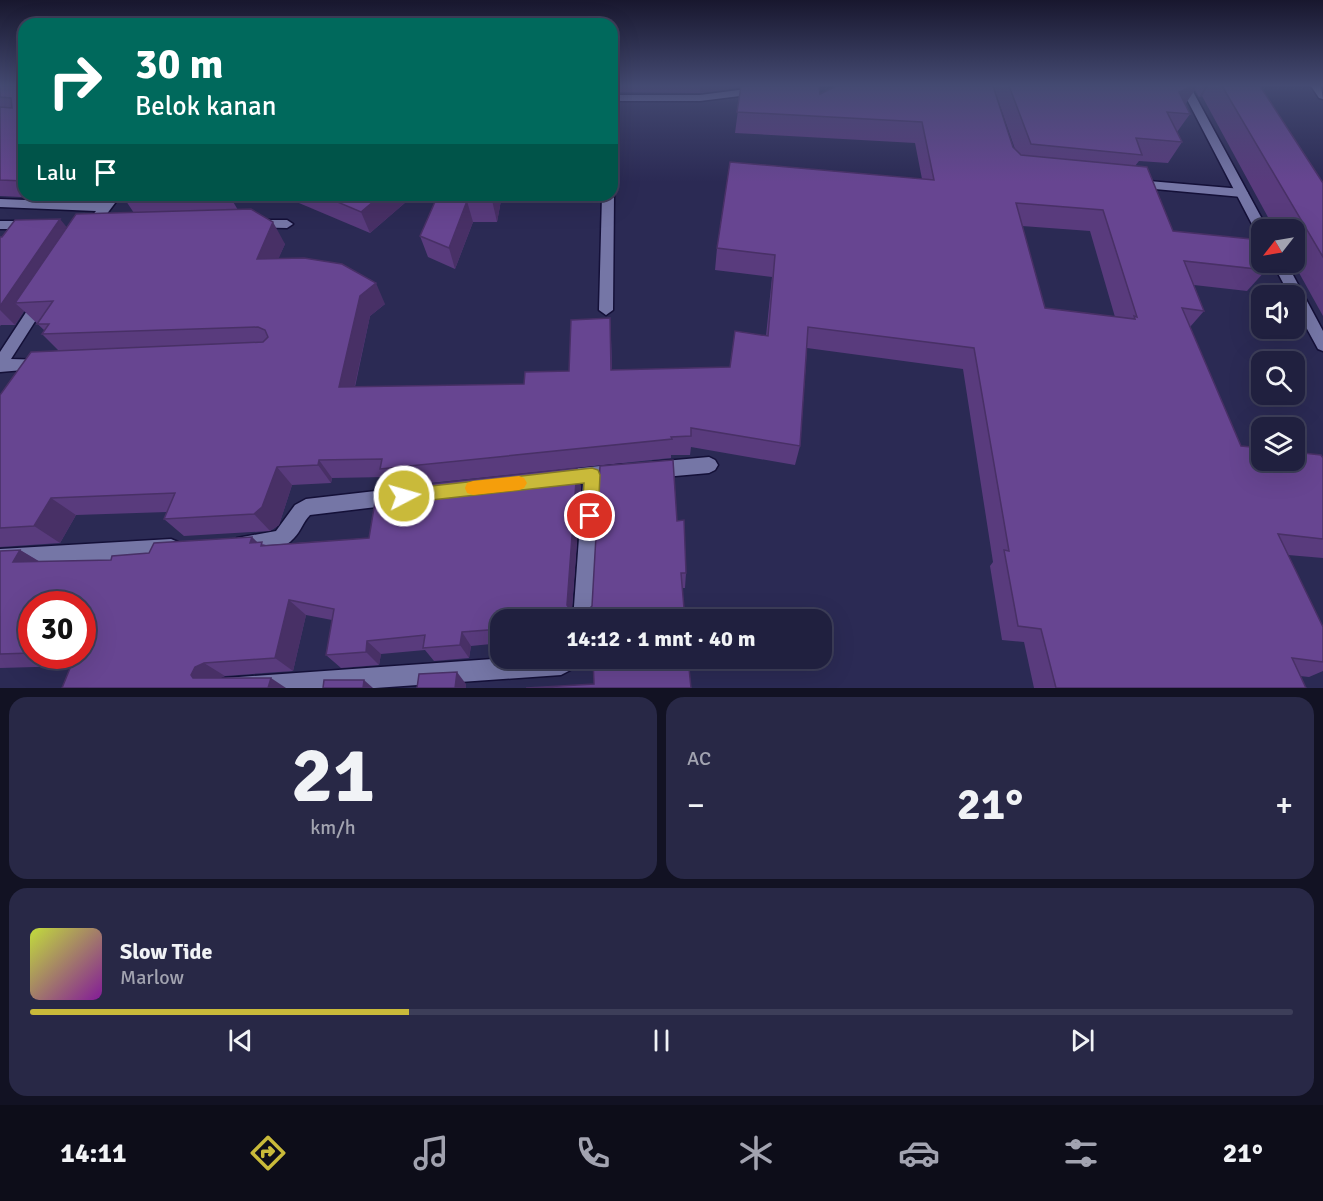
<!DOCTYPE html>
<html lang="id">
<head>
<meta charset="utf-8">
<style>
  body { margin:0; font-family:Signika,sans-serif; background:#282846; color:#f1f3f6; height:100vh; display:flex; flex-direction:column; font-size:22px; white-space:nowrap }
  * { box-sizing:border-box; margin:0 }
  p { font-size:20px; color:#a2a3b0 }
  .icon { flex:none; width:33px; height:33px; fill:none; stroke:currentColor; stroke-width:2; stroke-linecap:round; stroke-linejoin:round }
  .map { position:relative; height:688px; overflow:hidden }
  .drawer { display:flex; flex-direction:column; gap:9px; padding:9px; background:#121223; flex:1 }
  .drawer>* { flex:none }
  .top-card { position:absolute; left:18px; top:18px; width:600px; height:183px; border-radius:18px; box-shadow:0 6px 24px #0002,0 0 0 2px #3d3e59; background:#00695c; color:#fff; overflow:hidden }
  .needle { width:39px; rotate:239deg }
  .controls { position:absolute; left:1251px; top:219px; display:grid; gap:12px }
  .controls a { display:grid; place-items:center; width:54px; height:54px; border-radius:12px; background:#20203f; box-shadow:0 6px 24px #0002,0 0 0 2px #3d3e59; font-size:30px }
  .speed { position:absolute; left:18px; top:591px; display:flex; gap:12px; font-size:30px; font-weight:700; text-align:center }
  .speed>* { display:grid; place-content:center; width:78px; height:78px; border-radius:50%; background:#20203f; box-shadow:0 6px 24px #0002,0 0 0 2px #3d3e59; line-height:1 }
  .speed .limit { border:9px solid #d22; background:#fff; color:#111 }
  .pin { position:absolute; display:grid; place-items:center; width:51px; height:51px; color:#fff; margin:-26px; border:3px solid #fff; border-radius:50%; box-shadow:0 2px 6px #0007 }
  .me { position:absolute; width:66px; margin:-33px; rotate:84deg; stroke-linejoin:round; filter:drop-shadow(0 0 4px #0008) }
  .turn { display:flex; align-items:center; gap:21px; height:126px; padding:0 18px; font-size:27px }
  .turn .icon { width:78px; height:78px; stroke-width:2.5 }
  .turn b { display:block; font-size:42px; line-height:51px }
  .then { display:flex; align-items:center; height:57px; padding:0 18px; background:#0003; gap:12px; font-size:22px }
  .big { font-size:45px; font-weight:800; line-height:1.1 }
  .drawer .widget { flex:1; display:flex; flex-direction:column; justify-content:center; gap:9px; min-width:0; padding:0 21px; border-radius:18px; background:#282846 }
  .drawer .dial { align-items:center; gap:0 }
  .dial b { font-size:78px; line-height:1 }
  .song { display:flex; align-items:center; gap:18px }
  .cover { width:72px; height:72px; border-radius:9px; background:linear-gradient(135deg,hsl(70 70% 55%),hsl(290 70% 35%)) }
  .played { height:6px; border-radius:3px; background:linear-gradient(90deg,#c9ba3a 30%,#3d3e59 30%) }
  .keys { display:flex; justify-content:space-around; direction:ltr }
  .heat { display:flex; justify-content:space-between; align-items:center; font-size:33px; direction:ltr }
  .drawer .tiles { flex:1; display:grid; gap:9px; grid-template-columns:1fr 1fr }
  .widget:last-child { grid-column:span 2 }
  .trip { position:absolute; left:490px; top:609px; width:342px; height:60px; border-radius:18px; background:#20203f; box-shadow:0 6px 24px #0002,0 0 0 2px #3d3e59; font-weight:800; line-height:60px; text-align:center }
  .menu { display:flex; height:96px; justify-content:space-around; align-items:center; background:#0d0d19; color:#a2a3b0 }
  .menu .icon { width:42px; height:42px }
  .menu .selected { color:#c9ba3a }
  .menu b { font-size:27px; color:#f1f3f6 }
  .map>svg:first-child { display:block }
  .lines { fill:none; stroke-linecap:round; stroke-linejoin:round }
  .street-casing { stroke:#141038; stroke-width:3 }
  .secondary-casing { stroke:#141038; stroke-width:3 }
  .street { fill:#7576a6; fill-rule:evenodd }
  .secondary { fill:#7576a6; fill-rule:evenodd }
  .wall { fill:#593b7d; fill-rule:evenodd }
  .shaded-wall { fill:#483066 }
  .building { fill:#674591; stroke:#483066; stroke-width:1.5; fill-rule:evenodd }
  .route { fill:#c9ba3a; stroke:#837926; stroke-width:1.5 }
  .slow { fill:#f59e0b }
</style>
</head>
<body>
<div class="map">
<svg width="1323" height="688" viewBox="0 0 1323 688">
  <rect width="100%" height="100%" fill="#2b2a54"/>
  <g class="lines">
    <g class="street-casing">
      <g id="street">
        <path d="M770,86H801L796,89L700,101H612V95H700Z"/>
        <path d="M1311,86H1321L1323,99L1319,98Z"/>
        <path d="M1137,180L1242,189L1248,193L1242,197L1133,187L1131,184Z"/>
        <path d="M612,192L614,195L613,310L606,315L599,310L602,195H612Z"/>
        <path d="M108,195H121L94,231L89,232L82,228L96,211L0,207V199L102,203Z"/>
        <path d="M254,220H287L293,224L287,228L249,227L248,224L249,221Z"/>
        <path d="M0,221H29L36,225L29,229H0Z"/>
        <path d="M41,296L48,301L11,359L47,360L50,364L47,368L0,372V352L36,297Z"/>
        <path d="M709,457L715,460L718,465L715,470L709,473L653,478L647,475L644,470L647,465L653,462Z"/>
        <path d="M620,464L626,467L629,472L626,477L600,482L593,620H573L583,483L560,486L554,483L551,478L554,473L560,470Z"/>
        <path d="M393,489L399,491L402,497L399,503L393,505L310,515C303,522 301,531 294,538C282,552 253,557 237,550L234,544L237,538L276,531L295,505L306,499Z"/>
        <path d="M171,539L178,542L180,548L178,554L171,557L0,567V549Z"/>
        <path d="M507,658H583L580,665L561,675L375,688H215L218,681L225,678Z"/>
      </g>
    </g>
    <g class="secondary-casing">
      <g id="secondary">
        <path d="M1180,86H1190L1268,230H1262V234L1255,230Z"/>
        <path d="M1272,262H1286L1323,331V351L1318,349L1294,305V296H1290Z"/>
      </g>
    </g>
    <use href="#street" class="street"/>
    <use href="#secondary" class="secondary"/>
  </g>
  <g class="wall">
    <path d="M0,86H24V195H86L82,200L0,196Z"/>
    <path d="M612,86H819L820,94L836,86L1013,147L1015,149L993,86H1260L1323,183V316L1293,262H1294V230H1275L1202,96L1199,97L1195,90L1186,103L1185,104L1190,114L1177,132L1182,142L1168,163L1139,161L1135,166L1173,231L1266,270L1247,291L1194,285L1204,311L1190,327L1241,446L1323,458V558L1288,555L1323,627V671L1309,677L1300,676L1306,688H1034L1024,642L1002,640L990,566L993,562L963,369L807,348L800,446L795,465L691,447L690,455H671V458L391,487L386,477L332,478L331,483L292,485L279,525L270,531L184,536L164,519L167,512L76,515L60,543L0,547V395L59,351L42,334L45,331L24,311L15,325H1L0,326V237L67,228L134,213L126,201L232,200L238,210L285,244L278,259L385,304L370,316L355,387L524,384L569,371L610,318L611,339L612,370L730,367L766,336L772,277L715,270L717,248L922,179L915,143L735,133L741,87L700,93L612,92ZM1022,226L1090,231L1115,317L1045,308Z"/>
    <path d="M280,195H414L370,233Z"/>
    <path d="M438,195H502L497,222H473L455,269L428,257L420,236Z"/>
    <path d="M581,487L572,608H590L677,521L686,573L685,588H682L685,620H501V643L471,646L469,658L434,661L425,650L381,654L379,665L341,668L326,655L332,620L306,615L293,671L225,676L219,678L286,688L71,666L0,668V551L20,550L40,562L111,560L257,542L266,545L369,538ZM32,604L82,656H32Z"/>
  </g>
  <g class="shaded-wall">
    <path d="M700,86H752L700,93Z"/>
    <path d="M1192,86H1197L1186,103L1168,112L1179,92Z"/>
    <path d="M1206,86H1208L1202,96L1199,97Z"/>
    <path d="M78,195H86L82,200Z"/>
    <path d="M381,195H414L370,233L361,212Z"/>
    <path d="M493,195H502L497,222L492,200Z"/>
    <path d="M467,201L473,222L455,269L449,248Z"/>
    <path d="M60,219L74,236L15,303L24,311L15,325L0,310V306Z"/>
    <path d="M273,222L285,244L269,280L257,259Z"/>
    <path d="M376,283L385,304L370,316L350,407L339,387L360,296Z"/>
    <path d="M610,318L611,339L612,390L611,370Z"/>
    <path d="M319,460L332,478L331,483L318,465Z"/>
    <path d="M277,467L292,485L279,525L270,531L254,514Z"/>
    <path d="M577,468L581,487L571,620L567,605Z"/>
    <path d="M51,498L76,515L60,543L34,526Z"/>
    <path d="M252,537L269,553L250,543Z"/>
    <path d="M20,550L47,566L13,562Z"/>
    <path d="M289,600L306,615L293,671L275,658Z"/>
    <path d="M462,632L471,646L469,658L460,645Z"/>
    <path d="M367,641L381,654L379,665L366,652Z"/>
    <path d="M204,663L225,676L217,679L193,678L191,675L195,667Z"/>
    <path d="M457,672L466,684V688H455Z"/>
    <path d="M271,678L286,688H268Z"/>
    <path d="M364,680L373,688H363Z"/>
  </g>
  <g class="building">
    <path d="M0,86H24V181L0,180V107L12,108L11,98L0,97Z"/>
    <path d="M741,86H819L820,94L836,86H993L1013,147L1021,155L1147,167L1173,231L1251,239L1262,260V262H1263L1266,270L1184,261L1204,311L1182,308L1241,446L1262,448V460H1294V452L1321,455L1323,458V539L1278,534L1323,627V662L1292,658L1306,688H1056L1041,629L1018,626L1004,550L1009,551L974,348L808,327L800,446L691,428V436L671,437L672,439L380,469L382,459L319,460L318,465L277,467L262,507L254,514L164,519L175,493L51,498L34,526L0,528V395L31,352L263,342L268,337L265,330L258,327L42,334L49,324H37L53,301L15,303L76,214L251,209L273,222L257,259L304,258L342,264L376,283L360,296L339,387L524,384L525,372L569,371L571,320L610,318L611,370L730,367L735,331L768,336L775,255L717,248L730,162L934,180L922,122L737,112ZM1016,203L1103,210L1137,317L1134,316L1135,319L1045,308Z"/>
    <path d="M1009,86H1192L1179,92L1190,114L1167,112L1182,142L1136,138L1142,155L1031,144Z"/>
    <path d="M1222,86H1260L1323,183V257Z"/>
    <path d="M130,195H223L232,200L126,201Z"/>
    <path d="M321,195H381L361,212Z"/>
    <path d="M438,195H493L492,200L467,201L449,248L420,236Z"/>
    <path d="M60,219L0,306V237H2L15,220Z"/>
    <path d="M673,460L677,521L684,520L686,573H681L685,620H501V629L462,632L460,645L423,648L425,635L367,641L366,652L326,655L334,609L289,600L275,658L204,663L195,667L191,675L193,678H271L268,688H62L75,656H82V604H32V653L0,654V551L20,550L13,562L111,560L112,556L149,553L154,543L252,537L250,543L262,542L261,546L369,538L377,490L577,468L567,605L569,608H590L592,606L600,466Z"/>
    <path d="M593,658H688L691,688H526L594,684Z"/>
    <path d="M457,672L455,688H417L419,674Z"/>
    <path d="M324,680H364L363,688H323Z"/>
  </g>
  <linearGradient id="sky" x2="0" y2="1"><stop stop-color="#18172e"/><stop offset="0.47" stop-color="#444a72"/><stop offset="1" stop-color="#444a72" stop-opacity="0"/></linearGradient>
  <rect width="1323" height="182" fill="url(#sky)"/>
  <path class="route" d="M592,468L598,470L600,475L598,516L595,521L590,524L584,521L582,516L584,483L404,503L399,501L396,496L399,491L404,489Z"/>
  <path class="slow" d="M519,476L524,478L527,483L524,488L519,490L473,495L467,493L465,488L467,483L473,481Z"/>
</svg>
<div class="controls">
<a><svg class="needle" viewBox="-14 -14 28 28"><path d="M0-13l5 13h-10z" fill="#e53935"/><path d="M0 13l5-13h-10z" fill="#a2a3b0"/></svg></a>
<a><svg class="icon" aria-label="sound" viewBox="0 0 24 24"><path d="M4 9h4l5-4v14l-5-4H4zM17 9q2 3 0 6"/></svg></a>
<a><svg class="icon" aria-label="search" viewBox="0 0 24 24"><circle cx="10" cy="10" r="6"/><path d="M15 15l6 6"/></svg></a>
<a><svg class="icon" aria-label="layers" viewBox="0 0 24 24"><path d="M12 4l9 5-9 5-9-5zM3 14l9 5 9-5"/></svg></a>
</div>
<div class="speed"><div class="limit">30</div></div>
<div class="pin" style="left:590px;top:516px;background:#d93025"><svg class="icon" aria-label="arrive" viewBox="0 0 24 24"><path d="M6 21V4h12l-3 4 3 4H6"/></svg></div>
<svg class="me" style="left:404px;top:496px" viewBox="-20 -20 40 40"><circle r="17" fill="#c9ba3a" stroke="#fff" stroke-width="3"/><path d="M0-11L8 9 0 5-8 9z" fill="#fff"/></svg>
<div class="trip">14:12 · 1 mnt · 40 m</div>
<div class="top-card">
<div class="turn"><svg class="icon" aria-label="right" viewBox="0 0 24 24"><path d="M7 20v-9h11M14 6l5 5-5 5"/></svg><div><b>30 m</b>Belok kanan</div></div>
<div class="then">Lalu<svg class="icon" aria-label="arrive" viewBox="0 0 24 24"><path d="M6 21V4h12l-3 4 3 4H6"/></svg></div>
</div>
</div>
<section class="drawer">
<div class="tiles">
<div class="widget dial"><b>21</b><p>km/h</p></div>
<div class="widget"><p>AC</p>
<div class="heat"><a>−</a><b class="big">21°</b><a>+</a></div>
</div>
<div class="widget">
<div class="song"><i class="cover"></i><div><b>Slow Tide</b><p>Marlow</p></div></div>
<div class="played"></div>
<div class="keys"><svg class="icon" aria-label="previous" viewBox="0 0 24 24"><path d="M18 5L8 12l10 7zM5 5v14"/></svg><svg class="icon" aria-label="pause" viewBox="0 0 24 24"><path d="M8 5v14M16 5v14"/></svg><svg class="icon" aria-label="next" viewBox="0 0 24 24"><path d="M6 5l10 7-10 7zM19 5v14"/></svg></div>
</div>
</div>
</section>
<nav class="menu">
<b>14:11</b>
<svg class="icon selected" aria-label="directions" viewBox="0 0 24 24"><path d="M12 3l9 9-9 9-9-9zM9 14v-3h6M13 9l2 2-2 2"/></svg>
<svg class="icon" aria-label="music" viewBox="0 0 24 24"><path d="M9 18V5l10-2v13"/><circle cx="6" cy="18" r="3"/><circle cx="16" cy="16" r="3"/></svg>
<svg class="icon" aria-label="phone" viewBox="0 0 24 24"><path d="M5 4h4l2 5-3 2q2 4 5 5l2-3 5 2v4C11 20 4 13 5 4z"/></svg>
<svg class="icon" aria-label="climate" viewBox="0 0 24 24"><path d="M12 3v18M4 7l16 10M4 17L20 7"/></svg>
<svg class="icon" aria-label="car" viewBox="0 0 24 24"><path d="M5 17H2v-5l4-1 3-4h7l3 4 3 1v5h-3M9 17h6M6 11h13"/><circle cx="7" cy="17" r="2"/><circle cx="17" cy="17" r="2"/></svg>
<svg class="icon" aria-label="filters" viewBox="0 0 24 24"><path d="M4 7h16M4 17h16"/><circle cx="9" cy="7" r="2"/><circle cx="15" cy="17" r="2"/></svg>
<b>21°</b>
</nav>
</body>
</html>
